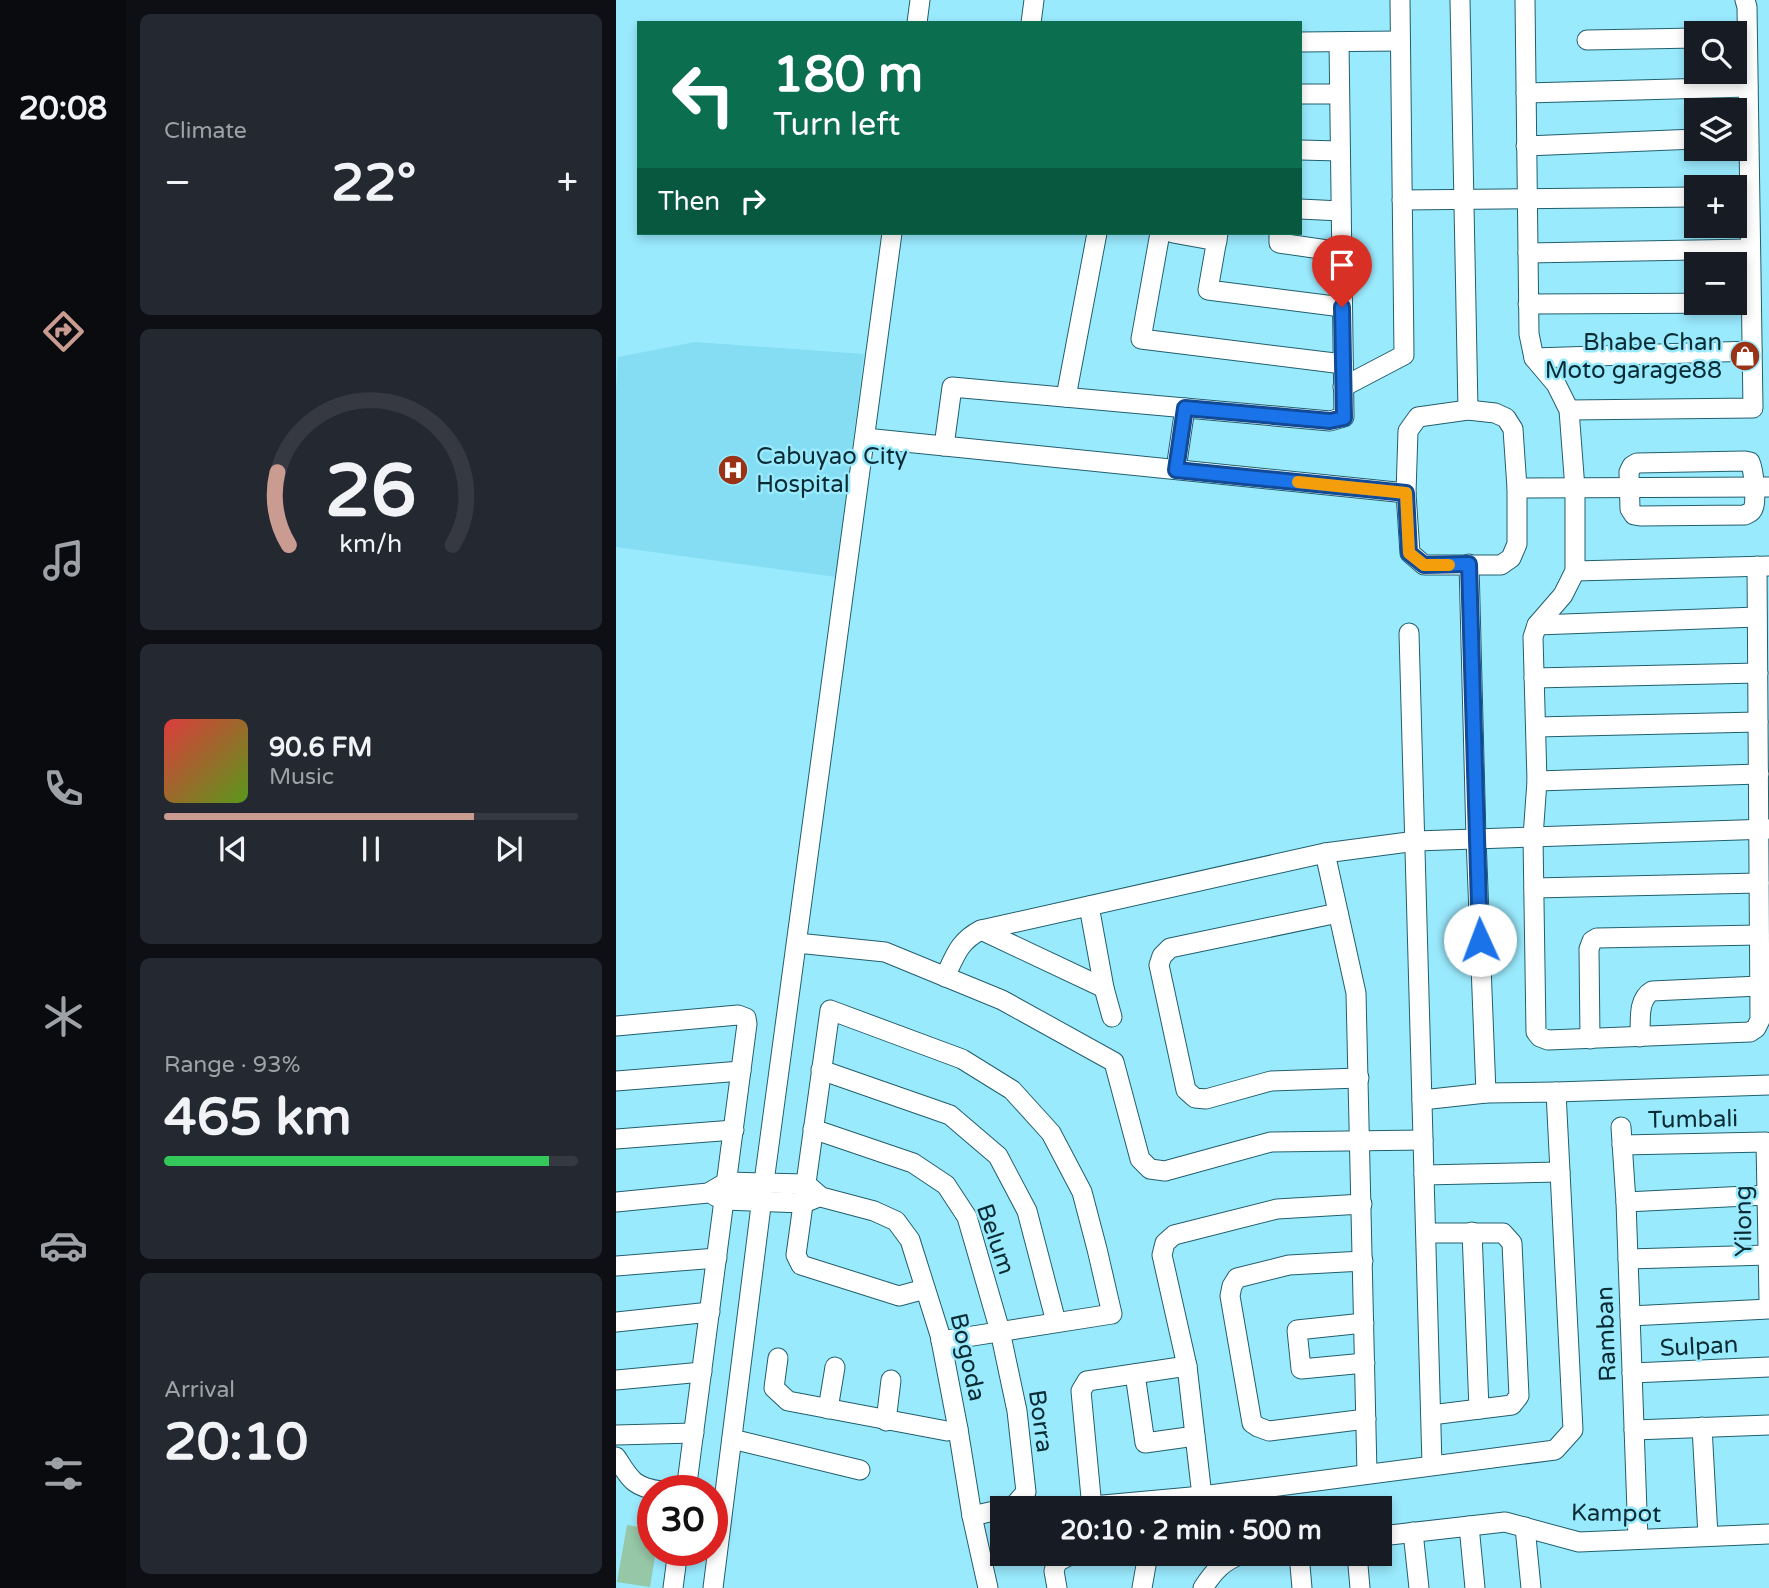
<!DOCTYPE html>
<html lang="en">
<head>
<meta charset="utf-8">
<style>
  body { margin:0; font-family:"Varela Round",sans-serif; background:#242831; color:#f1f3f6; height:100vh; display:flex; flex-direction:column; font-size:26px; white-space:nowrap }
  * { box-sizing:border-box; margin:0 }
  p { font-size:23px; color:#9ea1a6 }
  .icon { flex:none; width:38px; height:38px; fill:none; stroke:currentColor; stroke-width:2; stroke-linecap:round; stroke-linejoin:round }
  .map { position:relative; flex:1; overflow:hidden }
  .sheet { display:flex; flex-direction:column; gap:14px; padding:14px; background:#0d0f14; width:490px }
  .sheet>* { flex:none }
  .banner { position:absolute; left:21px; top:21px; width:665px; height:214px; border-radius:0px; box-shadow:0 4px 10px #0003; background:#0b6e4f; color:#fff; overflow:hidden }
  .controls { position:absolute; left:1068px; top:21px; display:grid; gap:14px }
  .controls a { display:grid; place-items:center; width:63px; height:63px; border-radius:0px; background:#171b24; box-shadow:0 4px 10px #0003; font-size:35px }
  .speed { position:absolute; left:21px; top:1475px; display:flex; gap:14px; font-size:35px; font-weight:700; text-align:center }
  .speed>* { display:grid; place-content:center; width:91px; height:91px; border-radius:50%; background:#171b24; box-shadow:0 4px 10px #0003; line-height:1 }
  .speed .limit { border:10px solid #d22; background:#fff; color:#111 }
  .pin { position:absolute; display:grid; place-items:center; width:60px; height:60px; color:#fff; margin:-72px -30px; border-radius:50% 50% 50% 0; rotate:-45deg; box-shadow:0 0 7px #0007 }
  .pin .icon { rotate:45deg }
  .me { position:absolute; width:77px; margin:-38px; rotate:358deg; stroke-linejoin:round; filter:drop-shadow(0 0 5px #0008) }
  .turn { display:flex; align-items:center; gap:24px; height:147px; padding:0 21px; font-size:32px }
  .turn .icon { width:91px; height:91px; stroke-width:2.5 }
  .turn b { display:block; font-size:49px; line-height:60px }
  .then { display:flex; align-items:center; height:66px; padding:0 21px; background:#0003; gap:14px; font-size:26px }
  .big { font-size:52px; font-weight:800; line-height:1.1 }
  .sheet .widget { flex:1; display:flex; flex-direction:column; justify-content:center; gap:10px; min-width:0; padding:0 24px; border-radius:10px; background:#242831 }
  .sheet .dial { align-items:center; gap:0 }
  .dial svg { height:182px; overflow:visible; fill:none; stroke:#363941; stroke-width:7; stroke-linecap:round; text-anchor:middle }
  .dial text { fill:#f1f3f6; stroke:none }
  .song { display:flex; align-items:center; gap:21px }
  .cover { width:84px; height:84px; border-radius:10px; background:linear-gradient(135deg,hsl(0 70% 55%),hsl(90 70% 35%)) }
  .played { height:7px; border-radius:4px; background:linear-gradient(90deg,#ca9c91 75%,#363941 75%) }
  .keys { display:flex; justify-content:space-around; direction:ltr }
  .heat { display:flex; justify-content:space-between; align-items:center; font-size:38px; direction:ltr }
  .charge { height:10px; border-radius:5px; background:linear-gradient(90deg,#34c759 93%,#363941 0) }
  .trip { position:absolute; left:374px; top:1496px; width:402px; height:70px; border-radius:0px; background:#171b24; box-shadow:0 4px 10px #0003; font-weight:800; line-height:70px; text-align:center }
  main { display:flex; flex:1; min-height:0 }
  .menu { display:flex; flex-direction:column; width:126px; justify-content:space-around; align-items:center; background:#090b0e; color:#9ea1a6 }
  .menu .icon { width:49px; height:49px }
  .menu .active { color:#ca9c91 }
  .menu b { font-size:32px; color:#f1f3f6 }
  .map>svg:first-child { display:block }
  .built { fill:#84ddf3 }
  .green { fill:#96c7a7 }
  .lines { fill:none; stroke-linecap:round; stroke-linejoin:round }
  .minor-casing { stroke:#215f6d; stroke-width:21 }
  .minor { stroke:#fff; stroke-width:19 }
  .route-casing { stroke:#114b97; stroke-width:18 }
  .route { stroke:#1a73e8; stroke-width:12 }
  .slow { stroke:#f59e0b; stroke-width:12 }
  .labels { text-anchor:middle; stroke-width:5; stroke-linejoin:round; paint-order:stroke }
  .poi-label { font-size:24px; fill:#092c34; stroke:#9aeafe; text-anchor:end }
  .street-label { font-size:24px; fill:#092c34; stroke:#9aeafe }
</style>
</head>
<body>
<main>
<nav class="menu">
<b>20:08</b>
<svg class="icon active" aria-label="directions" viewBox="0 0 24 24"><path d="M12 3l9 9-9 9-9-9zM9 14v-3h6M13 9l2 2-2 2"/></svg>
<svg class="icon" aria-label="music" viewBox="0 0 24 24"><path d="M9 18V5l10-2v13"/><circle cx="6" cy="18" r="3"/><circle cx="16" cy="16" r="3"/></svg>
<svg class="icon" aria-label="phone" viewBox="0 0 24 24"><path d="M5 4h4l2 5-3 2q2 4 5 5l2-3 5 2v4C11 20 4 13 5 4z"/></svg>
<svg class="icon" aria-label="climate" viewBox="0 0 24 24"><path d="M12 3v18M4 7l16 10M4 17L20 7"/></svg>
<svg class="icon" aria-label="car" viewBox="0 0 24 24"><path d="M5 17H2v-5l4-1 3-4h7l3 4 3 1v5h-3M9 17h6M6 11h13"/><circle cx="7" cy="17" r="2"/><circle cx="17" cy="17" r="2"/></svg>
<svg class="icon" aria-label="filters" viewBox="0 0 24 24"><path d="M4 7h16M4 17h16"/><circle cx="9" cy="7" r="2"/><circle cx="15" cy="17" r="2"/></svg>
</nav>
<section class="sheet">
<div class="widget"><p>Climate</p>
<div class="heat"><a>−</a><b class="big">22°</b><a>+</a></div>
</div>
<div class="widget dial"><svg viewBox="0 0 100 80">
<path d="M14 69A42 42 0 1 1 86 69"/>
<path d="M14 69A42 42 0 0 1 9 37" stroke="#ca9c91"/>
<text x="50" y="56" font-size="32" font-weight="700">26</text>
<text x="50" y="72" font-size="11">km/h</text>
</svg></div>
<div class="widget">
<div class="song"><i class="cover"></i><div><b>90.6 FM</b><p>Music</p></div></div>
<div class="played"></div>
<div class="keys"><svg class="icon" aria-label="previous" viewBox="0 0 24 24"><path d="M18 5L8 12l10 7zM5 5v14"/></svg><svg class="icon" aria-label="pause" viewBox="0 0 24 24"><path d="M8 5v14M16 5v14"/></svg><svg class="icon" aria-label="next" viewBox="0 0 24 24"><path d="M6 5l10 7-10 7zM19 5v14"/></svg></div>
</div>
<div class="widget"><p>Range · 93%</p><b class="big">465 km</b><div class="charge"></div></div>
<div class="widget"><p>Arrival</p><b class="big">20:10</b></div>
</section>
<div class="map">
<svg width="1153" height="1588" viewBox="0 0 1153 1588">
  <rect width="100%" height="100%" fill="#9aeafe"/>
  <path class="built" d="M79,342L248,354L220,577L0,547V393L2,357Z"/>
  <path class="green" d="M11,1525L37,1529V1550L40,1551L34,1587L1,1582Z"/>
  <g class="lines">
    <g class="minor-casing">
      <g id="minor">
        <path d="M844,0L852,410"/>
        <path d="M909,0L913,334L918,358L940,384L953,410L959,489V571L947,595L921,625L917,637L921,781L917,837L920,1032L924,1037L932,1040L1134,1032L1140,1028L1144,1020L1141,566"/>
        <path d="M301,23L304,0"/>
        <path d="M415,23L418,0"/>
        <path d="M971,40L1080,38"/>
        <path d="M684,42L784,41"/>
        <path d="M910,93L1132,87"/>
        <path d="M684,94H723"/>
        <path d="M910,146L1080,139"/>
        <path d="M684,150L724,151"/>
        <path d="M786,200L1080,197"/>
        <path d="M684,209L725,211"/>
        <path d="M544,233L525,339L727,364"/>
        <path d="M557,233L601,241"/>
        <path d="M602,233L592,290L726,307"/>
        <path d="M663,233V243L725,252"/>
        <path d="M912,253L1134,249"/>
        <path d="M912,304L1135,303"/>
        <path d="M918,358L1136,351"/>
        <path d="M727,387L788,355L784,0"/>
        <path d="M450,397L481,233"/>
        <path d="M852,410L879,413L890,418L897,429L901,488V544L895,558L885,565H808L794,553L790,493L792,431L802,417Z"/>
        <path d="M953,410L1137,408L1131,7L1129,0"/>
        <path d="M249,438L790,493"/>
        <path d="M328,446L336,387L714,421L728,417L723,42"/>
        <path d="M1129,461L1134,462C1138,471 1140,497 1138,506C1136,513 1134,512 1129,515L1024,516L1018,515L1014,509L1013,472L1016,466L1021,463Z"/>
        <path d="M560,469L569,408"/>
        <path d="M901,488L1153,487"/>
        <path d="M853,564L860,838L870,1093"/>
        <path d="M959,571L1153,566"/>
        <path d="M921,625L1141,617"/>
        <path d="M793,633L816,1465"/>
        <path d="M918,678L1142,673"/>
        <path d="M920,727L1142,722"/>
        <path d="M921,781L1143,774"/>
        <path d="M709,853L740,993L751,1473"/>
        <path d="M918,888L1143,883"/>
        <path d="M473,906L488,988L496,1017"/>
        <path d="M722,913L554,948L546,956L543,965L570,1090L579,1098L590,1099L655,1081L743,1078"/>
        <path d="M365,930L488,988"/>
        <path d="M181,943L269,952L386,1000L498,1062L524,1159L534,1169L549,1171L655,1142L807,1140"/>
        <path d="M329,977C339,956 343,941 365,930L709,853L800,841L1153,829"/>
        <path d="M0,1026L122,1015L130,1018L131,1024L70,1491"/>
        <path d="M1024,1037C1025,1021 1021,1000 1036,991L1143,986"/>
        <path d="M974,1039L973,949L976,941L981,938L1143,935"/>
        <path d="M205,1070L334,1115L382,1156L411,1211L440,1322"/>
        <path d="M0,1081L125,1071"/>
        <path d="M940,1092L1153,1085"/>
        <path d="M1005,1127L1010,1202L1022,1539"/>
        <path d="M197,1129L297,1163L330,1185L351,1217L384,1331L401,1411L410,1492L397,1507L390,1508"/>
        <path d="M0,1139L118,1130"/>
        <path d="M1006,1145L1150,1142L1153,1300"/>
        <path d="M808,1175L944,1172"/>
        <path d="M99,1196L108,1200L188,1203L200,1198"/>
        <path d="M0,1202L92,1193L111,1182L190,1184L205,1197L258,1211L280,1221L294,1240L324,1335L342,1429L356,1516L372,1588"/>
        <path d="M1010,1202L1151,1195"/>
        <path d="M856,1232L863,1409"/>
        <path d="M810,1233H887L896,1243L903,1396L896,1405L815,1415"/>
        <path d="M1012,1259L1152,1255"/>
        <path d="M747,1261L673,1265L621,1278L616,1286L614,1296L636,1423L642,1427L653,1431L750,1419"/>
        <path d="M0,1266L101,1258"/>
        <path d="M309,1289L283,1296L185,1265L180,1255L214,1010L346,1059L396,1090L435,1133L466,1192L481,1249L496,1314L325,1341"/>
        <path d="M1014,1316L1153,1309"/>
        <path d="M0,1322L94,1312"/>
        <path d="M748,1323L681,1330L685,1369L749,1363"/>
        <path d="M162,1358L158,1388L172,1401L331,1431L342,1429"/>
        <path d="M1016,1373L1153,1367"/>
        <path d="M519,1374L529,1443L579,1436"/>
        <path d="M0,1380L86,1372"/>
        <path d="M212,1409L219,1367"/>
        <path d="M270,1421L275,1380"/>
        <path d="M1086,1427L1092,1536"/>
        <path d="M1018,1430L1153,1425"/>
        <path d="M0,1435L78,1433"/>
        <path d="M116,1439L244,1470"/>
        <path d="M0,1457C14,1479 17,1487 45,1491"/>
        <path d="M586,1496L571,1366L546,1255L549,1243L558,1235L661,1209L746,1204"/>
        <path d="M476,1506L586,1496L939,1450L957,1430L940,1092L870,1093L806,1100"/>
        <path d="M476,1508L465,1391L471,1381L571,1366"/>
        <path d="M356,1516L387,1509"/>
        <path d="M853,1526L859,1588"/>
        <path d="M909,1527L915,1588"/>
        <path d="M797,1532L803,1588"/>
        <path d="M765,1536L889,1522L963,1542L1153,1534"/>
        <path d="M683,1554L686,1588"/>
        <path d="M741,1554L744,1588"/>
        <path d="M57,1588L62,1550"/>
        <path d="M97,1588L148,1182L276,233"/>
        <path d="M441,1588L438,1571L441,1562L456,1554"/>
        <path d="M526,1588L532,1554"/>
        <path d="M587,1588C598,1571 607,1561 626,1554"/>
      </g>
    </g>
    <use href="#minor" class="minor"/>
  </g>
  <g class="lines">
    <g class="route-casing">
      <path id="route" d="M726,307L728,418L714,421L569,408L560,470L790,493L793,553L808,565L853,564L864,940"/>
    </g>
    <use href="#route" class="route"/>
    <path class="slow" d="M682,482L790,493L793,553L808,565H833"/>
  </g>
  <defs>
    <g id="shop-disc" transform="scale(1.575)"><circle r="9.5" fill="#9a3215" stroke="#9aeafe"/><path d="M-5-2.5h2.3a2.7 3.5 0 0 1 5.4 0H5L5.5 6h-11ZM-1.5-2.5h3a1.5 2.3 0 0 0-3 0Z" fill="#fff"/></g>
    <g id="hospital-disc" transform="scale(1.575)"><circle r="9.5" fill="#9a3215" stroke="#9aeafe"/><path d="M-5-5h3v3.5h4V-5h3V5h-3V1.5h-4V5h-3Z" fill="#fff"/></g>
  </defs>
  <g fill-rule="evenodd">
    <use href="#shop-disc" x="1129" y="356"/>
    <use href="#hospital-disc" x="117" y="470"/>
  </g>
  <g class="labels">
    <g class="poi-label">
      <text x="1106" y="350">Bhabe Chan<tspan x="1106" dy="28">Moto garage88</tspan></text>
      <text x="140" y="464" text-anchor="start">Cabuyao City<tspan x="140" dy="28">Hospital</tspan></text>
    </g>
    <g class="street-label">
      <text transform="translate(1077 1119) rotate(-1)" y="8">Tumbali</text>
      <text transform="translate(1127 1221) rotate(-91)" y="8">Yilong</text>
      <text transform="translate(380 1239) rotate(71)" y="8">Belum</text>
      <text transform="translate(990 1334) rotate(-92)" y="8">Ramban</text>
      <text transform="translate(1083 1346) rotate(-3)" y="8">Sulpan</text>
      <text transform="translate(352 1357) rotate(77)" y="8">Bogoda</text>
      <text transform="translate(425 1421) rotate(82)" y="8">Borra</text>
      <text transform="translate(1000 1513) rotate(1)" y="8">Kampot</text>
    </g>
  </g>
</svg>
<div class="controls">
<a><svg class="icon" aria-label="search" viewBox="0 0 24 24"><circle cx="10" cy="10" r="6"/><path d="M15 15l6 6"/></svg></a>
<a><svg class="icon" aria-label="layers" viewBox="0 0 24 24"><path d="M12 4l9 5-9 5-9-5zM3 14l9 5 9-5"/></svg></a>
<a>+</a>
<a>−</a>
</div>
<div class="speed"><div class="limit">30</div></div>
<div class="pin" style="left:726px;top:307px;background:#d93025"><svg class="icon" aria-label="arrive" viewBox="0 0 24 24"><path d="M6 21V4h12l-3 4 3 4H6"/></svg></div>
<svg class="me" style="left:864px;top:940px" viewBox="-20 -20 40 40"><circle r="19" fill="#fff"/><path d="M0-13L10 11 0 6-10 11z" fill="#1a73e8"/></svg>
<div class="trip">20:10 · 2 min · 500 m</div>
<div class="banner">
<div class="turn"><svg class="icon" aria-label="left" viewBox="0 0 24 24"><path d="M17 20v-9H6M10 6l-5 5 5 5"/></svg><div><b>180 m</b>Turn left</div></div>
<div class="then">Then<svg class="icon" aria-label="right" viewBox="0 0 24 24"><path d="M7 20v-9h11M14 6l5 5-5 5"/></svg></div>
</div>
</div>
</main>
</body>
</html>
